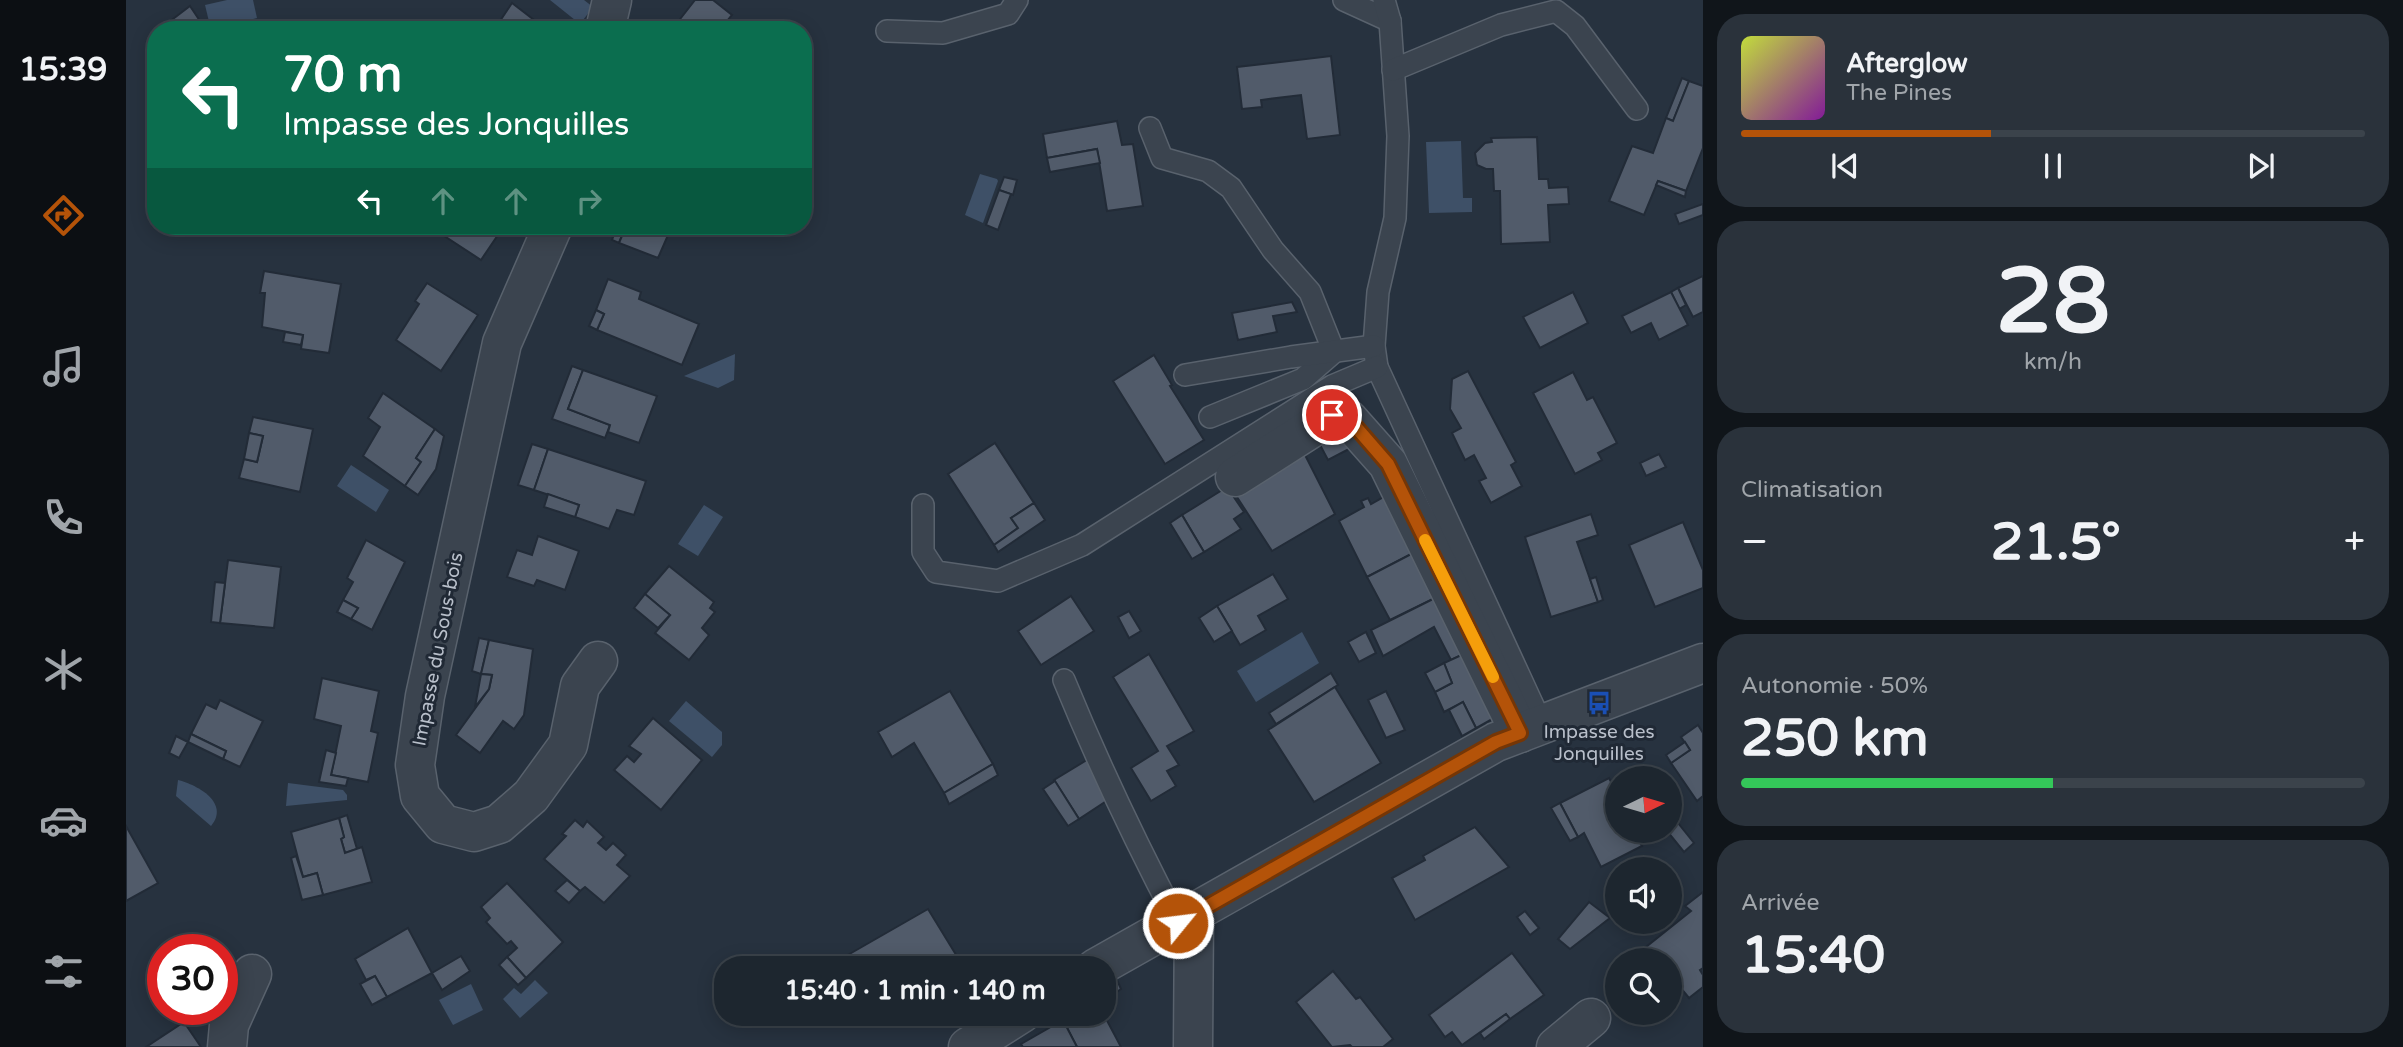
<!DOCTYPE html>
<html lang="fr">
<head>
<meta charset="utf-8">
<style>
  body { margin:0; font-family:"Varela Round",sans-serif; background:#2a323b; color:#f1f3f6; height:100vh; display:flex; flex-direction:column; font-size:26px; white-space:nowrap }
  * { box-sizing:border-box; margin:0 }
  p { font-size:23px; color:#a0a5aa }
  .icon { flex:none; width:38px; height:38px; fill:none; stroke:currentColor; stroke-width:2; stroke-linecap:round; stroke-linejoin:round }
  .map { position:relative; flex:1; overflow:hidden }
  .side { display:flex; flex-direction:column; gap:14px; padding:14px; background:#10151a; width:700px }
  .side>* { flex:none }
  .guide { position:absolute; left:21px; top:21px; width:665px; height:214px; border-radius:28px; box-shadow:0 4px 18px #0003,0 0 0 2px #3b434b; background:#0b6e4f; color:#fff; overflow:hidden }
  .needle { width:46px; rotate:85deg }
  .buttons { position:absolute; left:1479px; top:766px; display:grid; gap:14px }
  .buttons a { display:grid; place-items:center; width:77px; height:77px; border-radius:50%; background:#1d262f; box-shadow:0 4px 18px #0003,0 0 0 2px #3b434b; font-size:35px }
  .speed { position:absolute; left:21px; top:934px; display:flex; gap:14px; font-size:35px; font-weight:700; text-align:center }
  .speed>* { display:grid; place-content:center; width:91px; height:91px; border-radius:50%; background:#1d262f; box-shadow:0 4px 18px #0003,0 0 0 2px #3b434b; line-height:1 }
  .speed .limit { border:10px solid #d22; background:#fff; color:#111 }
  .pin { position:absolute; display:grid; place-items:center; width:60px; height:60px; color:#fff; margin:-30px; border:4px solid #fff; border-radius:50%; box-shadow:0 2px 7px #0007 }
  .me { position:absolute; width:77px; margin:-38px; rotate:61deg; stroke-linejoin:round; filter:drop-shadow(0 0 5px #0008) }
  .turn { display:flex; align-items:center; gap:24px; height:147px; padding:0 21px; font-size:32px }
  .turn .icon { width:91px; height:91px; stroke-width:2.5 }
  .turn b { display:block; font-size:49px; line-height:60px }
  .lanes { display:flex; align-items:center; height:66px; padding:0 21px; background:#0003; justify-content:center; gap:35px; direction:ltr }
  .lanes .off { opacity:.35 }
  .big { font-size:52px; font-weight:700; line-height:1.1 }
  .side .widget { flex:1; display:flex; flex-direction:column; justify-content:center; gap:10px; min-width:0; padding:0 24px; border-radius:28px; background:#2a323b }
  .side .dial { align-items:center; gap:0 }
  .dial b { font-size:91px; line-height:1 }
  .song { display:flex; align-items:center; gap:21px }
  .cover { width:84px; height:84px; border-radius:10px; background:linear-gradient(135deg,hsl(70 70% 55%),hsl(290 70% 35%)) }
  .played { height:7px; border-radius:4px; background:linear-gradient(90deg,#b45309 40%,#3b434b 40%) }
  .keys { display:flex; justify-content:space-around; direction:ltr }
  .heat { display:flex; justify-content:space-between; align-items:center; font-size:38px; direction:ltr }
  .charge { height:10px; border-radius:5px; background:linear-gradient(90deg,#34c759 50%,#3b434b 0) }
  .trip { position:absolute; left:588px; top:956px; width:402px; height:70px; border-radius:28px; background:#1d262f; box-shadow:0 4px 18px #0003,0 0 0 2px #3b434b; font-weight:700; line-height:70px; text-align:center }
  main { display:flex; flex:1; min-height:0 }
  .tabs { display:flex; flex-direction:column; width:126px; justify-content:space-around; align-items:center; background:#0c0f13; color:#a0a5aa }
  .tabs .icon { width:49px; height:49px }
  .tabs .on { color:#b45309 }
  .tabs b { font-size:32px; color:#f1f3f6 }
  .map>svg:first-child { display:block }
  .water { fill:#3e5067 }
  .building { fill:#515b6a; stroke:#222b37; stroke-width:2 }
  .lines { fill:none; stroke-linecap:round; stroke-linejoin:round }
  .lane-casing { stroke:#59626d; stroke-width:24 }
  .street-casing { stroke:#59626d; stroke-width:41 }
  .lane { stroke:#3b444f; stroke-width:21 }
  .street { stroke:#3b444f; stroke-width:38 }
  .route-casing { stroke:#753606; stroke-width:18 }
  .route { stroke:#b45309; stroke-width:12 }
  .slow { stroke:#f59e0b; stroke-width:12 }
  .labels { text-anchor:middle; stroke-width:6; stroke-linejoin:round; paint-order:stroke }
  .street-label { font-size:19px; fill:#b8bfca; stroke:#202935 }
  .poi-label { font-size:19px; fill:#b8bfca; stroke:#202935 }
</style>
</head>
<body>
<main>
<nav class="tabs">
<b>15:39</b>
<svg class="icon on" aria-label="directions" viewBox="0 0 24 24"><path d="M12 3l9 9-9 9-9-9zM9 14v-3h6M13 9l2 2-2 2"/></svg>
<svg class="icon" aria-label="music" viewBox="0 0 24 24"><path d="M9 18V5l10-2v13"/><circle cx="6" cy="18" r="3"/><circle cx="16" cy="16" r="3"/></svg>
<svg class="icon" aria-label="phone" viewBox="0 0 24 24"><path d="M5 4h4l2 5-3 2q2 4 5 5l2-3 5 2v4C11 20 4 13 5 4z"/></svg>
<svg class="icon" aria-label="climate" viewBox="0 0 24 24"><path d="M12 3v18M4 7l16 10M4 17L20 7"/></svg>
<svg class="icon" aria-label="car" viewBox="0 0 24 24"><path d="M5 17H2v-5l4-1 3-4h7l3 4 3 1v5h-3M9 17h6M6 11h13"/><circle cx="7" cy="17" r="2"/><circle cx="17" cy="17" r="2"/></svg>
<svg class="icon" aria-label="filters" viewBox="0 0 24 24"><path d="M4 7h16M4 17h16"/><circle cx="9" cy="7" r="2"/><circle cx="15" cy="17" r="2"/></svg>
</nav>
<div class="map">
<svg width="1577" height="1047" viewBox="0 0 1577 1047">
  <rect width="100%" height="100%" fill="#27323f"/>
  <g class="water">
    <path d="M101,0H127L131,18L85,30L79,5Z"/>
    <path d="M424,0H458L467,7L454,24Z"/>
    <path d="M1335,141L1337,198H1346V212L1303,213L1300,142Z"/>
    <path d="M854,174L871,179L872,181L857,223L839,215Z"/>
    <path d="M609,354L608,380L592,388L558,376Z"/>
    <path d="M225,465L263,490L250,512L211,486Z"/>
    <path d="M578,505L597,517L572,556L552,544Z"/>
    <path d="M1176,632L1193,663L1130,702L1111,671Z"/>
    <path d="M560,701L596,732V745L586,757L543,721Z"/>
    <path d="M52,780C72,785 104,803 85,826L50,796Z"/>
    <path d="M162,783L217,790L221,795V800L160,806Z"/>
    <path d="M409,980L422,993L394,1018L377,999L388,988L395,994Z"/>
    <path d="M345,984L357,1010L327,1025L313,1000Z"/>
  </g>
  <g class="building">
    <path d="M569,0H587L606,15L601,21L612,30H559L551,23Z"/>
    <path d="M386,3L421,30H368Z"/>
    <path d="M64,6L80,30H48L43,22Z"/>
    <path d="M1205,56L1214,135L1181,139L1175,95L1135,100L1136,107L1116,109L1111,67Z"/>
    <path d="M1556,78L1563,81L1547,121L1540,118Z"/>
    <path d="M1563,81L1577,86V148L1560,191L1532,181L1518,215L1483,201L1506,146L1527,153L1540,118L1547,121Z"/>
    <path d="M991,121L996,145L1007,144L1017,206L981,211L971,149L921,158L917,134Z"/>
    <path d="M1411,137L1413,179H1422L1423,188L1442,187L1443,204L1422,205L1424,242L1375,244L1374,191H1368L1367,169H1360L1351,165L1349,153L1359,143L1366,142L1365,138Z"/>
    <path d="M971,149L974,163L924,172L921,158Z"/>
    <path d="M878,177L891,180L887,195L873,190Z"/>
    <path d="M1532,181L1560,191L1559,197L1530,185Z"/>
    <path d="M873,190L885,194L872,230L860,225Z"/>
    <path d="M1577,204V215L1553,224L1549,214Z"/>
    <path d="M303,226H378L355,260Z"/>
    <path d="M491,226H500L493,243L486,240Z"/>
    <path d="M500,226H546L532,258L493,243Z"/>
    <path d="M138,271L215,284L203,353L175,349L177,335L136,327L139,293H134Z"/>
    <path d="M1577,276V312L1567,317L1552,288Z"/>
    <path d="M482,279L515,292L513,299L573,324L556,365L471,330L478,314L470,310Z"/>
    <path d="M301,283L352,315L315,371L270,340L293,304L289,301Z"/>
    <path d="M1552,288L1560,305L1553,309L1545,292Z"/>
    <path d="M1447,292L1462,323L1414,348L1397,317Z"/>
    <path d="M1545,292L1562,325L1533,340L1525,323L1505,333L1496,316Z"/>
    <path d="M1166,302L1171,312L1147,316L1151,332L1112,340L1106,313Z"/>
    <path d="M470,310L478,314L471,330L463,326Z"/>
    <path d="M159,332L177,335L175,345L157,342Z"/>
    <path d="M1028,355L1046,385L1044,386L1078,440L1039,464L987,381Z"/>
    <path d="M446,366L457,370L442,409L484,425L479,438L426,419Z"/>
    <path d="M457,370L531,396L513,443L482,432L484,425L442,409Z"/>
    <path d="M1342,371L1390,462L1385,465L1396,486L1365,503L1353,481L1360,478L1348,455L1339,460L1326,433L1335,428L1324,409L1326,379Z"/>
    <path d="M1447,372L1461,400L1467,397L1491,443L1472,453L1476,460L1449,474L1407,393Z"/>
    <path d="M257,393L309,429L290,458L295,462L279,486L237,456L254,427L242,418Z"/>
    <path d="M127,417L187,429L174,492L113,478L118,459L131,462L137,436L123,433Z"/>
    <path d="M1212,428L1223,449L1202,460L1192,441Z"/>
    <path d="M309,429L318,436L310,469L292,495L279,486L295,462L290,458Z"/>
    <path d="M123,433L137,436L131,462L118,459Z"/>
    <path d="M869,443L908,503L885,518L892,528L868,545L822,474Z"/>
    <path d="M406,444L422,449L408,490L392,485Z"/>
    <path d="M422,449L520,481L508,515L491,510L483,529L449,517L453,505L408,490Z"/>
    <path d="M1177,451L1209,514L1146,551L1109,494Z"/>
    <path d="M1533,454L1540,467L1520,476L1514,463Z"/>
    <path d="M1101,487L1118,512L1108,519L1115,529L1078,552L1056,515Z"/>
    <path d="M422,494L453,505L449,517L418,507Z"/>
    <path d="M1263,494L1291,551L1241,577L1213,521L1238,507L1235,501L1242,498L1245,504Z"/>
    <path d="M908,503L919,520L872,552L868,545L892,528L885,518Z"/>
    <path d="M1465,514L1472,535L1451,542L1472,602L1425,617L1399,537Z"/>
    <path d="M1056,515L1078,552L1066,559L1044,523Z"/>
    <path d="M1557,522L1577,570V588L1529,607L1503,545Z"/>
    <path d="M412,536L453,551L439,590L411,580L408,586L381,577L391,550L406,555Z"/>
    <path d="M240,540L279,562L246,630L225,619L232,608L217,600L227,582L221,578Z"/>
    <path d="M1291,551L1313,596L1264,620L1241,577Z"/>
    <path d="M102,560L155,567L148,628L94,623Z"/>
    <path d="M543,566L588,602L584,608L589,612L576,628L583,635L563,660L529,633L544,615L519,594Z"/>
    <path d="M1147,574L1162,599L1132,616L1140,630L1114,645L1091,606Z"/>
    <path d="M1470,577L1477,600L1472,602L1464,579Z"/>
    <path d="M89,582L99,583L94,623L85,622Z"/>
    <path d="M519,594L544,615L532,628L508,608Z"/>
    <path d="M945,596L968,631L915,665L892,631Z"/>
    <path d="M1313,596L1342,652L1325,660L1308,627L1257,656L1245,630Z"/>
    <path d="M217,600L232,608L225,619L211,612Z"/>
    <path d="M1091,606L1106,631L1088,642L1073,618Z"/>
    <path d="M1003,611L1015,631L1003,638L992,617Z"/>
    <path d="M1240,632L1250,653L1233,662L1222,642Z"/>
    <path d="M353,638L363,640L355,674L346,671Z"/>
    <path d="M363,640L407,649L398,715L388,729L377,721L354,753L330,735L363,689L366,675L355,674Z"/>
    <path d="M1342,652L1373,715L1350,728L1337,702L1318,712L1309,692L1326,683L1318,663Z"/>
    <path d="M1023,654L1068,731L1041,746L1053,765L1041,771L1050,786L1025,801L1005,768L1032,751L987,677Z"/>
    <path d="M1318,663L1326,683L1309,692L1299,673Z"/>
    <path d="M1205,673L1212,685L1150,724L1143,713Z"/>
    <path d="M355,674L366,675L363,689L349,707Z"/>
    <path d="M196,678L253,691L245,731L252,733L242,782L205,775L215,726L188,719Z"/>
    <path d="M1209,687L1255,763L1188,802L1142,730Z"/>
    <path d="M824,691L867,764L818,793L788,743L766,757L752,732Z"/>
    <path d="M1260,691L1279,730L1260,738L1242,700Z"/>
    <path d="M94,700L137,721L114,767L97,759L100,751L65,734L80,704L90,709Z"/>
    <path d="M1337,702L1350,728L1336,736L1323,710Z"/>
    <path d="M527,718L576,760L535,810L488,770L501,756L508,762L515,754L503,746Z"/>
    <path d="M1572,725L1577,733V796L1571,801L1545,763L1564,750L1555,737Z"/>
    <path d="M65,734L100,751L97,759L62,742Z"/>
    <path d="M50,736L62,742L53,758L43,753Z"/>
    <path d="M1559,742L1564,750L1545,763L1540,755Z"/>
    <path d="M200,750L210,753L205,775L222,778L220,786L193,782Z"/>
    <path d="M964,758L988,796L953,819L928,780Z"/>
    <path d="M867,764L872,775L823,804L818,793Z"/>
    <path d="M1483,778L1491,793V806L1486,808L1491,818V831H1508L1516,846L1475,867L1458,833L1452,837L1434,803Z"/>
    <path d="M929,781L953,819L942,826L917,789Z"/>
    <path d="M1434,803L1452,837L1444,841L1425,808Z"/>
    <path d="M1544,813L1568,843L1558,852L1541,831H1544Z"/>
    <path d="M221,815L231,849L219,853L215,839L218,837L213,818Z"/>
    <path d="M213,818L218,837L215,839L219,853L236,847L246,882L197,895L191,873L177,877L165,832Z"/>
    <path d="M449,820L457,827L461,821L478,837L472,843L480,850L487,843L500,855L491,865L504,876L478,903L459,887L454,891L418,859L440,836L436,834Z"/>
    <path d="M0,826L32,883L0,901Z"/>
    <path d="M1349,827L1383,867L1289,920L1266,878L1299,860L1297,856Z"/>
    <path d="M170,856L177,877L191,873L197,895L176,900L165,858Z"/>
    <path d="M441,880L454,891L443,903L429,891Z"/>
    <path d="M381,883L437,942L400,978L381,957L391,948L385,941L381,944L360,922L364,918L355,907Z"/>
    <path d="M1577,892V968L1574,970L1577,975V987L1563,998L1544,975V961H1531L1520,947L1565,911L1559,906Z"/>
    <path d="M1463,902L1484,918L1444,949L1432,939Z"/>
    <path d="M802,909L832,958L816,968H727L720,956Z"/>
    <path d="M1399,911L1413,928L1404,935L1391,917Z"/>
    <path d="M282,928L306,973L261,997L249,976L240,980L229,959Z"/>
    <path d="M1386,953L1418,995L1384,1019L1380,1014L1336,1045L1326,1032L1319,1037L1303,1015Z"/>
    <path d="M335,956L344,971L316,990L306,973Z"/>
    <path d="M720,956L727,968H711L708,963Z"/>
    <path d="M381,957L400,978L392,985L373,965Z"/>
    <path d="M1207,971L1230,999L1234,997L1267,1039L1257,1047H1226L1224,1045L1206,1047L1170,1002Z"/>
    <path d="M249,976L261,997L246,1005L234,984Z"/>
    <path d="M991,980L995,989L978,1001V988Z"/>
    <path d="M949,1013H977L995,1047H951L937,1020Z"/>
    <path d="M1380,1014L1384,1019L1358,1039L1354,1033Z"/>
    <path d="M937,1020L951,1047H897L895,1044Z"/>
    <path d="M58,1022L75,1047H20Z"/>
  </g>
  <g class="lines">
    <g class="lane-casing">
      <g id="lane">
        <path d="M1218,0L1264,21"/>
        <path d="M1258,0L1264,21L1272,136L1269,218L1252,292L1248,346L1251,367L1416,725"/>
        <path d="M761,31L817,33L882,14L891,0"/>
        <path d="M1267,70L1375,25L1430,11L1449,26L1511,109"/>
        <path d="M1024,128L1036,158L1082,171L1105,188L1147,250L1184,292L1208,352L1177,379L1084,417"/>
        <path d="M1059,375L1165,357L1248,346"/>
        <path d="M797,505V552L810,572L872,581L956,545L1206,386L1251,367"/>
        <path d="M938,680C972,763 1010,843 1052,923"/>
      </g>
    </g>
    <g class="street-casing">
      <g id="street">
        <path d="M479,30L486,0"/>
        <path d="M427,226L376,343L299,696L289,765L294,796L317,824L348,832L373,824L405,796L442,745L454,686L472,661"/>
        <path d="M1109,477L1206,415L1223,420L1262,464L1394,733"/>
        <path d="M970,968L1370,742L1577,663"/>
        <path d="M101,1047L103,1025L126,974"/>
        <path d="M842,1047L896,1013"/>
        <path d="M1067,1047L1068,914"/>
        <path d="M1430,1047L1465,1018"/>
      </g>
    </g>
    <use href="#lane" class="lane"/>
    <use href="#street" class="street"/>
  </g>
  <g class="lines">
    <g class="route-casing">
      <path id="route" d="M1052,923L1370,742L1394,733L1262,464L1223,419L1206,415"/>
    </g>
    <use href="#route" class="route"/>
    <path class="slow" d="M1299,540L1367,677"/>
  </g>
  <defs>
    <g id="bus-bare" transform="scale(1.89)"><path d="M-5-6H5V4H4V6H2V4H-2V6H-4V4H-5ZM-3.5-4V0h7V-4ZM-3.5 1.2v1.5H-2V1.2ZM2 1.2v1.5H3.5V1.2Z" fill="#1a4fb4" stroke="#202935" stroke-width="2.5" paint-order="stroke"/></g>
  </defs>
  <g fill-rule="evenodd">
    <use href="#bus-bare" x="1473" y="703"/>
  </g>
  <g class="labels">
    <g class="street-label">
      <text transform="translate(311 649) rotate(-79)" y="7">Impasse du Sous-bois</text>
    </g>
    <g class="poi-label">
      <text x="1473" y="738">Impasse des<tspan x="1473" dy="22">Jonquilles</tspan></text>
    </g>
  </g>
</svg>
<div class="buttons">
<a><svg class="needle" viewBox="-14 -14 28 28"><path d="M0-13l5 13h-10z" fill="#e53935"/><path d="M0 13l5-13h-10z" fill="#a0a5aa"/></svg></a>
<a><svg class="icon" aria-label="sound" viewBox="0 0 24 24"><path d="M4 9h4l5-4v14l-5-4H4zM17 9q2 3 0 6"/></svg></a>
<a><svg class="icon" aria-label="search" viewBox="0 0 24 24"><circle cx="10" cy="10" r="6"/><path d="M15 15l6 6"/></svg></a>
</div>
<div class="speed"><div class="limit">30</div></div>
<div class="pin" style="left:1206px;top:415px;background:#d93025"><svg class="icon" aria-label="arrive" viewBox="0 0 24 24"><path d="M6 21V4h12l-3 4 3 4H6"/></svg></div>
<svg class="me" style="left:1052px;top:923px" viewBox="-20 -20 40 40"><circle r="17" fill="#b45309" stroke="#fff" stroke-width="3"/><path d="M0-11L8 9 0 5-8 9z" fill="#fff"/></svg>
<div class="trip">15:40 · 1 min · 140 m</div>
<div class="guide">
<div class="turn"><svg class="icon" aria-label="left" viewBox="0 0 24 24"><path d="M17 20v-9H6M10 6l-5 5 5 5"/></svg><div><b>70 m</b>Impasse des Jonquilles</div></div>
<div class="lanes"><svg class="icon" aria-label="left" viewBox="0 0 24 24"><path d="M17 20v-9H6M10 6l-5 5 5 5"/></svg><svg class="icon off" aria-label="ahead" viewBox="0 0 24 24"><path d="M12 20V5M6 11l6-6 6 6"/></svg><svg class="icon off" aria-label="ahead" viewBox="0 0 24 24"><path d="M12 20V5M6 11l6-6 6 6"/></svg><svg class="icon off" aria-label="right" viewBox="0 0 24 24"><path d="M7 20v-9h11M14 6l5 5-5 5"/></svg></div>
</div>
</div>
<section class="side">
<div class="widget">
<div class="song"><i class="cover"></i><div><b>Afterglow</b><p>The Pines</p></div></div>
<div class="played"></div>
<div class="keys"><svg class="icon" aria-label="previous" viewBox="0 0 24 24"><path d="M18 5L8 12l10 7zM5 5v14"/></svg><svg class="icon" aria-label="pause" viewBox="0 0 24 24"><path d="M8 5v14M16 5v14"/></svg><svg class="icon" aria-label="next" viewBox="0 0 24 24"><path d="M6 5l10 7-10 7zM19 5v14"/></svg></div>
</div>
<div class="widget dial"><b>28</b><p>km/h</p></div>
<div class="widget"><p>Climatisation</p>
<div class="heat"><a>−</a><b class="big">21.5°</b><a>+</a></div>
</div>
<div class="widget"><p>Autonomie · 50%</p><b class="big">250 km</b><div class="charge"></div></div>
<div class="widget"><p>Arrivée</p><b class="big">15:40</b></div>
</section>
</main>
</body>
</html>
